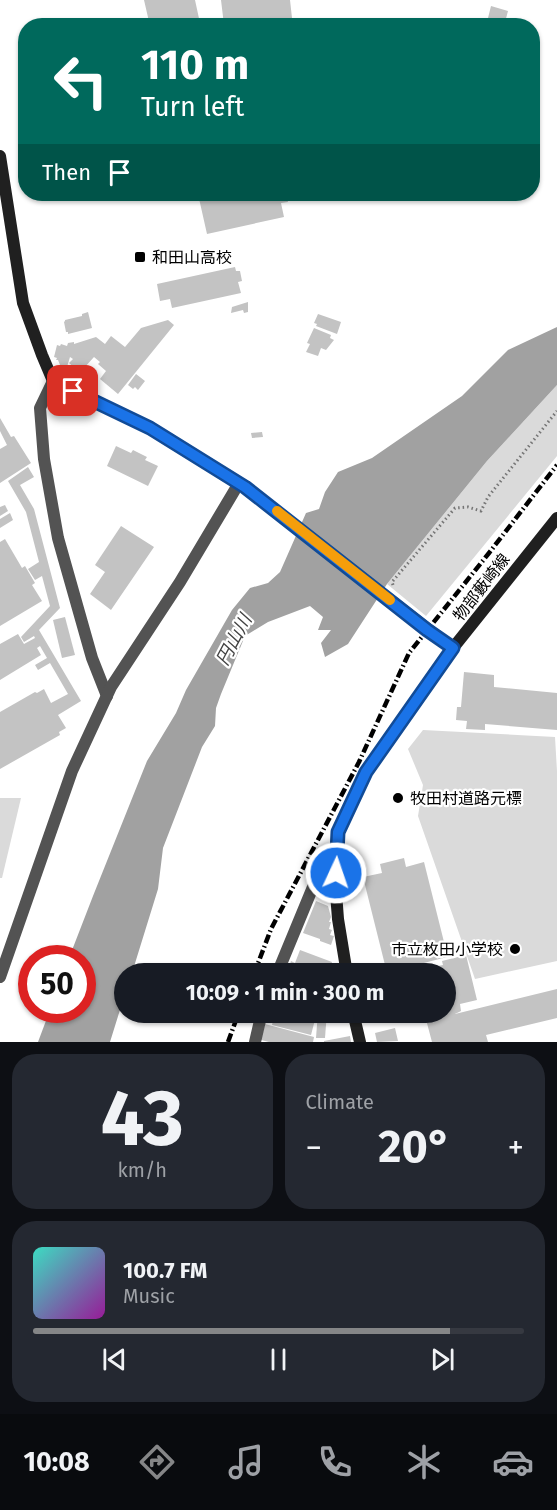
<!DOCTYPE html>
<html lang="en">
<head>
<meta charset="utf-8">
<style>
  body { margin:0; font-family:"Fira Sans","Noto Sans JP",sans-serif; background:#242831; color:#f1f3f6; height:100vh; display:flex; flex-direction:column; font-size:22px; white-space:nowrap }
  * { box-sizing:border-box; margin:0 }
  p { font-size:20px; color:#9ea1a6 }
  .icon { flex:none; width:33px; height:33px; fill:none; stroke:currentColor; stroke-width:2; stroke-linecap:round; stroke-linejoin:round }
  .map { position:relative; height:1042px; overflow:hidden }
  .side { display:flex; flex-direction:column; gap:12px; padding:12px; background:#0d0f14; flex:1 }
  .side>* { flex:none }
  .top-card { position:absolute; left:18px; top:18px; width:522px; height:183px; border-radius:24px; box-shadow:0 2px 4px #0004; background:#00695c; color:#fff; overflow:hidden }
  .speed { position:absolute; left:18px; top:945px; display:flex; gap:12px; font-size:30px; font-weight:700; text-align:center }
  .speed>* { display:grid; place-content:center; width:78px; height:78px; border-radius:50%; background:#171b24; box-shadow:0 2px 4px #0004; line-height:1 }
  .speed .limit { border:9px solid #d22; background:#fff; color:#111 }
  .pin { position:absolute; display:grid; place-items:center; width:51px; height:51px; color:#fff; margin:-26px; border-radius:12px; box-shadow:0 3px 9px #0006 }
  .me { position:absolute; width:66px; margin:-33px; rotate:3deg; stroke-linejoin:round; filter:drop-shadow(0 0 4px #0008) }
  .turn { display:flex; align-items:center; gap:21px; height:126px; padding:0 24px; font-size:27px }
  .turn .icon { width:78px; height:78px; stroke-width:2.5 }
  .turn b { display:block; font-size:42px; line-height:51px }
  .then { display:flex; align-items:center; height:57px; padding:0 24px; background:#0003; gap:12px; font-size:22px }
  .big { font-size:45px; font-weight:700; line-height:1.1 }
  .side .widget { flex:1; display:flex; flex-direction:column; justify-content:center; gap:9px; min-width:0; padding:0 21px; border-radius:24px; background:#242831 }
  .side .dial { align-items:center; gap:0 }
  .dial b { font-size:78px; line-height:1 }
  .song { display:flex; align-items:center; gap:18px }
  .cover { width:72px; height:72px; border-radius:9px; background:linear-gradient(135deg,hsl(170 70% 55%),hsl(300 70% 35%)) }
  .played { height:6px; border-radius:3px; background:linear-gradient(90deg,#858687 85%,#363941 85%) }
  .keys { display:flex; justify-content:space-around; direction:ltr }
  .heat { display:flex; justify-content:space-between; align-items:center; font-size:33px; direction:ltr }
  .side .tiles { flex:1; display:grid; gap:12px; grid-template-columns:1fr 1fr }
  .widget:last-child { grid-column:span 2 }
  .trip { position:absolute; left:114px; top:963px; width:342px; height:60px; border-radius:30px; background:#171b24; box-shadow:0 2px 4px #0004; font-weight:700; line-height:60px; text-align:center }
  .tab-bar { display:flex; height:96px; justify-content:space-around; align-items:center; background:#090b0e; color:#9ea1a6 }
  .tab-bar .icon { width:42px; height:42px }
  .tab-bar .current { color:#858687 }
  .tab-bar b { font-size:27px; color:#f1f3f6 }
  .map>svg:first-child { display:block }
  .green { fill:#dadada }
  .water { fill:#a1a1a1 }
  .building { fill:#c3c3c3 }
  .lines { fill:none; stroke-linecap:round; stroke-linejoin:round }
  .path { stroke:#757575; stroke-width:3; stroke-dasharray:1.5 3; stroke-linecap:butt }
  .street { stroke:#535353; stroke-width:12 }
  .secondary { stroke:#202020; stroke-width:12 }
  .rail { stroke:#000; stroke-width:4.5; stroke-dasharray:9 3 1.5 3; stroke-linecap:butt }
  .route-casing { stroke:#114b97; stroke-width:15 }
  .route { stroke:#1a73e8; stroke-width:10 }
  .slow { stroke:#f59e0b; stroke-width:10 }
  .poi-dot { fill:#000; stroke:#fff; stroke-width:2 }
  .labels { text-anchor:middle; stroke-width:4.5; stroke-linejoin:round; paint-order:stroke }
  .poi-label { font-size:16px; fill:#000; stroke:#fff; text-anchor:start }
  .street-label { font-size:16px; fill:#000; stroke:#fff }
  .water-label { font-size:18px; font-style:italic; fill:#424242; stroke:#fff }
</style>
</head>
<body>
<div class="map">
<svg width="557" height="1042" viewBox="0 0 557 1042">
  <rect width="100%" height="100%" fill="#fff"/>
  <g class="green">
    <path d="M557,385V456L426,616L387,584L487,461Z"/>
    <path d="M423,730L555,737L557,771V961L475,979L418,816L423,785L408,749Z"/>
    <path d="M0,798H21L2,878H0Z"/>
  </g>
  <path class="water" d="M557,327V385L487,461L387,584L348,644L325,657L321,643L331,630H318L323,617L310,606L268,622L245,636L221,694L216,708L215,726L202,747L163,848L158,889L132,973L124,974V997L110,1042H38L50,1010H82V958H69L93,896L147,761L176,713L186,690L232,610L250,588L268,583L280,572L306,513L319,509L325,492L338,472L372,458L462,396L508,350Z"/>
  <g class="building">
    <path d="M144,0H195L200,23H204V26H150Z"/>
    <path d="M221,0H290L292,18L267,22V24L259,26H248V24L246,25L245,22L224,25Z"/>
    <path d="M491,6L508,11L504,26H486Z"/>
    <path d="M532,45L538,54L533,70H532Z"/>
    <path d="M198,194H286L288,202L281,203L284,217L207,234Z"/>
    <path d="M235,267L236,271H240L242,281L238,282L241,293L172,308L170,299L160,301L157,284Z"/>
    <path d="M248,302V312L244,313L243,310L231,313L232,307Z"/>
    <path d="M88,312L92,328L68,334V332H66L64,322L65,321V320L82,316V314Z"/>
    <path d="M318,314L341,322L337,334L316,326L317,324L314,323Z"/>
    <path d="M168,320L174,325L118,394L100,379L106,371L98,364L100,362L94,357L84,368L79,365L76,369L69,363L73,359L70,357L67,367L60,365L58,360H56L57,358L54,357L57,345L60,346L61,344L67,346L68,343L74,342V344L96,337L105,344L111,336L125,347L141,328Z"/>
    <path d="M314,328L331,335L330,338L334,340L326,350L321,348L318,356L306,352L310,344L307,343Z"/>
    <path d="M136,374L145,381L138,390L135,387L133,389L128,385Z"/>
    <path d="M0,418L11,437L14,436L31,463L0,483V449L7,445L0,431Z"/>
    <path d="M262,432L263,437L252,438L251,433Z"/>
    <path d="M116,446L131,453L133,450L147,457L145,460L158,466L148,486L107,466Z"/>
    <path d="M28,467L34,477L20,485L34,509L60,608L39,630L81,701L58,715L66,728L59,732L60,735L0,769V712L35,692L37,693L44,689L51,703L68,694L50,663L38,670L35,665L47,658L40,646L37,648L41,655L0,680V644L18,634L24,644L35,638L34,636L24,642L21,637L50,606L42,576L35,580L28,569L39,562L26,512L8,481Z"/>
    <path d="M5,505L8,511L0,516V507Z"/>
    <path d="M10,513L13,520L0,528V519Z"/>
    <path d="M121,526L154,547L111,610L90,594L105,572L95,565Z"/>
    <path d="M5,539L22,568L25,566L35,583L32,585L42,601L0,626V542Z"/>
    <path d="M65,617L75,655L62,658L53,620Z"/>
    <path d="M464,672L494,675V687L557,693V730L485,724V730L466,729L467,721L456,720L457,707H461Z"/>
    <path d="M404,858L406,867L424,862L444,942H445L447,952H446L447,957L389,972L388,969H386L363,877L382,873L380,864Z"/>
    <path d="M316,901L328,906L331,917L329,922H331L329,929L332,930L330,935L334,936L331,945L320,941V939L303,933Z"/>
    <path d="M300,950L332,962L330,969L336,971V974H299L288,970L291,961L295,963Z"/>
    <path d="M466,955L477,1000L460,1004L461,1011L455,1014L557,989V1018L486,1035L488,1042H432L424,1012H446V974H415L414,971L443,965L442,961Z"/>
    <path d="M271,1012L299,1013L317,1012L311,1035L272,1025L274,1016L271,1015Z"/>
    <path d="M318,1012H327L325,1038H316Z"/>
    <path d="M265,1024L314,1037L313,1042H269L261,1040Z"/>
    <path d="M395,1028L398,1041L377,1042L375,1033Z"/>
    <path d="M350,1036L351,1042H324V1041Z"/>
  </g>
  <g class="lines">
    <path class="path" d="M393,585L392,582L455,508L468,507L481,511L488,497L557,411"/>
    <g class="street">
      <path d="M53,381L40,408L44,459L58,538L92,658L107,696"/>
      <path d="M420,623L453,648"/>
      <path d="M277,974L315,882L336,873"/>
      <path d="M0,977L72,771L111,687L180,582L239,483"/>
      <path d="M255,1042L262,1012"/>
    </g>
    <g class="secondary">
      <path d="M0,156L23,303L42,355L53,381L150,428L245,487L420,623"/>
      <path d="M347,974L338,919L336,893V873L338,832L366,772L453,648L557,518"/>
      <path d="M353,1012L360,1042"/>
    </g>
    <g class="rail">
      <path d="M254,974L271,929L359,762L409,653L489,553L557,465"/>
      <path d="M228,1042L239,1012"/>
    </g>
  </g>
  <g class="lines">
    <g class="route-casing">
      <path id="route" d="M73,391L150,428L245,487L427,630L453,648L366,772L338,832L336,873"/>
    </g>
    <use href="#route" class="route"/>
    <path class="slow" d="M277,511L390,600"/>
  </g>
  <g class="poi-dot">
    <rect x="134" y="251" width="12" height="12" rx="3"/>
    <circle cx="398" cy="798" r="6"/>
    <circle cx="515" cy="949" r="6"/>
  </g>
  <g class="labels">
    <g class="poi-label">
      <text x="152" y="263">和田山高校</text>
      <text x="410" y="804">牧田村道路元標</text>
      <text x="503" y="955" text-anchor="end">市立枚田小学校</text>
    </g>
    <g class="street-label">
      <text transform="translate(481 587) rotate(-52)" y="6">物部藪崎線</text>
    </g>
    <g class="water-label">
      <text transform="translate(234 640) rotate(-62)" y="6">円山川</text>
    </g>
  </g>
</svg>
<div class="speed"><div class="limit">50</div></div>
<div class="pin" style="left:73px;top:391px;background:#d93025"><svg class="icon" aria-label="arrive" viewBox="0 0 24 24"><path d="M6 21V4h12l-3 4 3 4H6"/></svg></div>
<svg class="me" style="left:336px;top:873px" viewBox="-20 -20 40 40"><circle r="17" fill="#1a73e8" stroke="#fff" stroke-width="3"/><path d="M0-11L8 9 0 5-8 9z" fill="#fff"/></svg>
<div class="trip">10:09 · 1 min · 300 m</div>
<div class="top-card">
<div class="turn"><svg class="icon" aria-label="left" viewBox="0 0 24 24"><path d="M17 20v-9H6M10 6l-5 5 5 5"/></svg><div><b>110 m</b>Turn left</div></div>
<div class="then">Then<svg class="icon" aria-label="arrive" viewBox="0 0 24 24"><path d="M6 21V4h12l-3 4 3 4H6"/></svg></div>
</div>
</div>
<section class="side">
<div class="tiles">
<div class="widget dial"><b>43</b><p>km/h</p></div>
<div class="widget"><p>Climate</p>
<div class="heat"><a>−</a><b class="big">20°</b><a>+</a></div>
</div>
<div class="widget">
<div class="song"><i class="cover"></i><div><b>100.7 FM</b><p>Music</p></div></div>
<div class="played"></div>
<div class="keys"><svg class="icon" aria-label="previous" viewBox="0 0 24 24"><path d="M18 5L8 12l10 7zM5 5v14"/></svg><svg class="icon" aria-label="pause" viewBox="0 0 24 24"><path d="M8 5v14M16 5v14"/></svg><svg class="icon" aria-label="next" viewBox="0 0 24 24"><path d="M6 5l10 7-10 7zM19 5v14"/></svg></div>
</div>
</div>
</section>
<nav class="tab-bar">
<b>10:08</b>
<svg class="icon current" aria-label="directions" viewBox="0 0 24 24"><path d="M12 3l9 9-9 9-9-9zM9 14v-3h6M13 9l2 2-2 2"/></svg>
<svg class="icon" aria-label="music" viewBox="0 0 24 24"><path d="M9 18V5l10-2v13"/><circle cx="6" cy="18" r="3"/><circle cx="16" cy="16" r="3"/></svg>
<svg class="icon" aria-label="phone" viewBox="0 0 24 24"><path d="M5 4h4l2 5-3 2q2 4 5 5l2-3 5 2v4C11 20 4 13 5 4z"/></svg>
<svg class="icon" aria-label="climate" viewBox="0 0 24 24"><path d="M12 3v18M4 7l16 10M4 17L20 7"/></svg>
<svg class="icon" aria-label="car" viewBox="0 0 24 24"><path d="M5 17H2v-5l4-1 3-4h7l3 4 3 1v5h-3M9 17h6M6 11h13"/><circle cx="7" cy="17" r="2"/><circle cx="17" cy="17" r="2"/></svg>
</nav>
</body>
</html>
